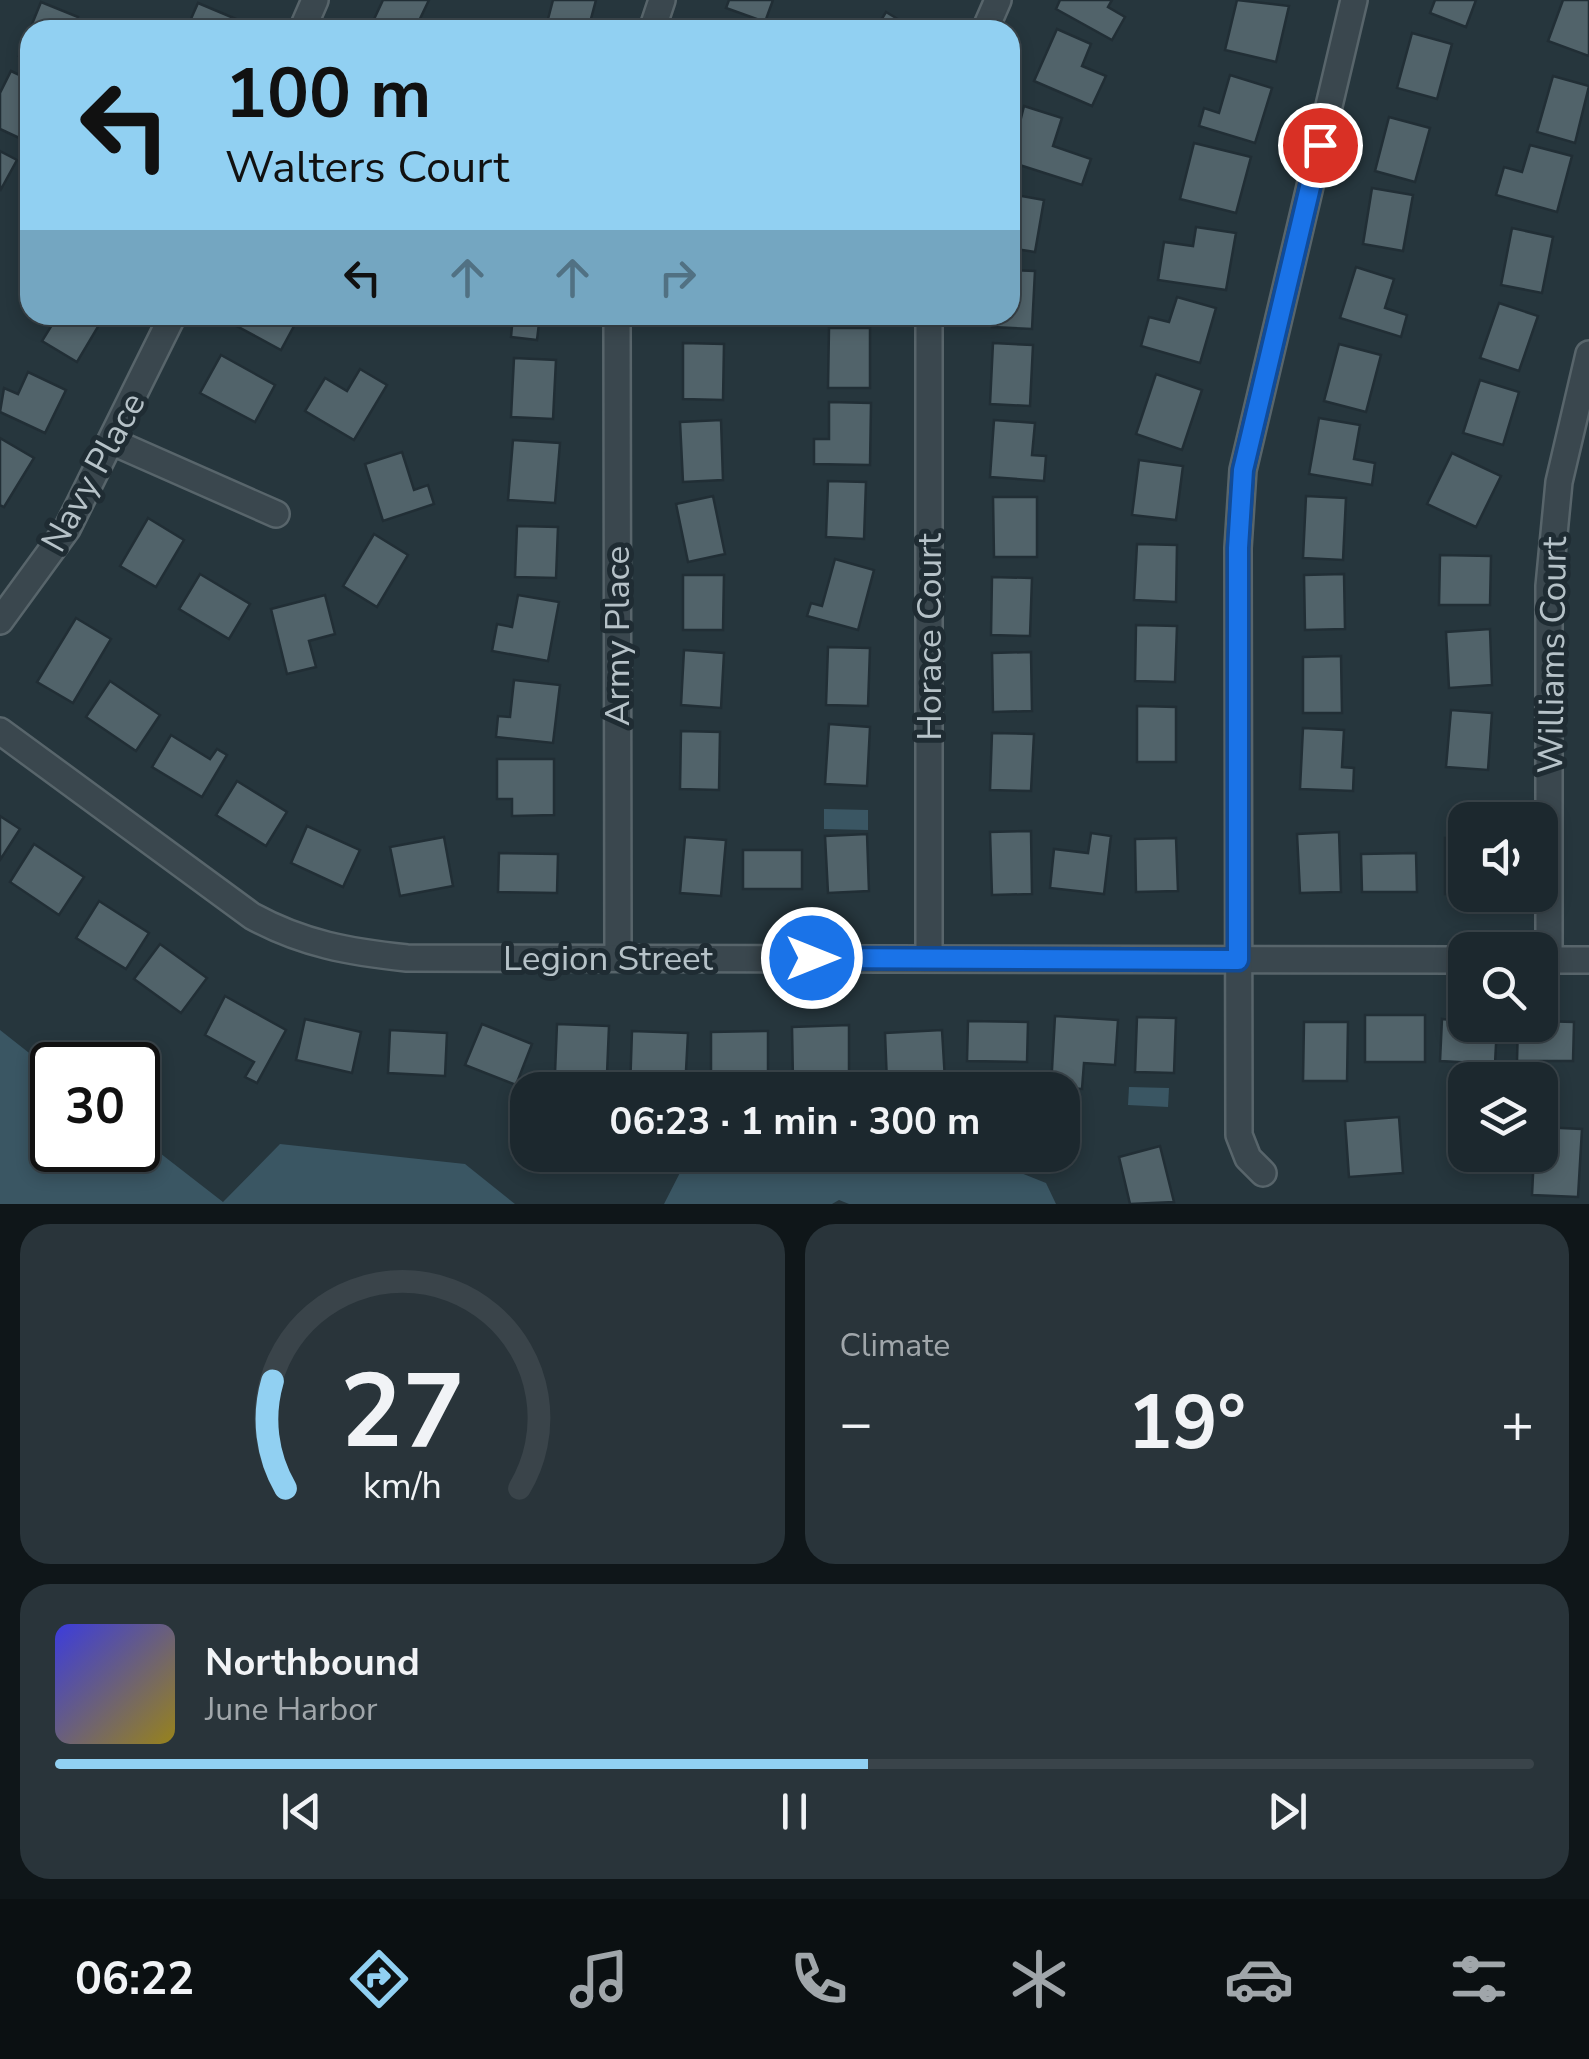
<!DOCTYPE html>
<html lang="en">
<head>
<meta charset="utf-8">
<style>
  body { margin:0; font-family:"Nunito Sans",sans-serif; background:#29343a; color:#f1f3f6; height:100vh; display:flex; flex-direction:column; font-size:38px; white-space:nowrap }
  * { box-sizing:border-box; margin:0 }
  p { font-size:32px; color:#a0a6aa }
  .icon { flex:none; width:55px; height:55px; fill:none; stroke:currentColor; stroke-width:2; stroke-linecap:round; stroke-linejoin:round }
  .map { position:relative; height:1204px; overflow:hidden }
  .side { display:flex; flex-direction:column; gap:20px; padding:20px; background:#0f1619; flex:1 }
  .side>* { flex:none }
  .guide { position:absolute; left:20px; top:20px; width:1000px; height:305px; border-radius:30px; box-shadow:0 5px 15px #0003,0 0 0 2px #3a444a; background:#91d0f2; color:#111; overflow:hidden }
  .buttons { position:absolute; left:1448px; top:802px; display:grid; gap:20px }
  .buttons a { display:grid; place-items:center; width:110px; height:110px; border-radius:20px; background:#1c282e; box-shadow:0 5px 15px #0003,0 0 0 2px #3a444a; font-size:50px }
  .speed { position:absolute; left:30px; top:1042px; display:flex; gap:20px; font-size:50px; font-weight:700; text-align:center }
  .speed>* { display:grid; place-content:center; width:130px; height:130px; border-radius:50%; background:#1c282e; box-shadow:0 5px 15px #0003,0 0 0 2px #3a444a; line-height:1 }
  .speed .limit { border:5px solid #111; border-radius:15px; background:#fff; color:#111 }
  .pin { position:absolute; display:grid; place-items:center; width:85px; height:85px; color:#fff; margin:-42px; border:5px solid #fff; border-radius:50%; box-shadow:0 2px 10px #0007 }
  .me { position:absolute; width:110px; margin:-55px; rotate:90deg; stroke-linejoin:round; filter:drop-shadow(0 0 8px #0008) }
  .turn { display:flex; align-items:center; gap:35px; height:210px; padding:0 40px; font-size:45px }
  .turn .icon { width:130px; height:130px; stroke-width:2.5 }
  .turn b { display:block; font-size:70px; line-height:85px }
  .lanes { display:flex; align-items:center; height:95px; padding:0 40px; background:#0003; justify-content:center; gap:50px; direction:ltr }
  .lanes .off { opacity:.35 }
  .big { font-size:75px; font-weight:700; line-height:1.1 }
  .side .widget { flex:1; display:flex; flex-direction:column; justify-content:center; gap:15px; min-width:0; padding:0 35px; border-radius:30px; background:#29343a }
  .side .dial { align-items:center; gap:0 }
  .dial svg { height:260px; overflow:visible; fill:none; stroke:#3a444a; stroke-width:7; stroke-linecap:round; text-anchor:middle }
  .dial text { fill:#f1f3f6; stroke:none }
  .song { display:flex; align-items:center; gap:30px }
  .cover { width:120px; height:120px; border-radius:15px; background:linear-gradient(135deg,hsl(240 70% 55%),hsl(50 70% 35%)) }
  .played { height:10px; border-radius:5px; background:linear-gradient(90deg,#91d0f2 55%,#3a444a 55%) }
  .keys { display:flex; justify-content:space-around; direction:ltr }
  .heat { display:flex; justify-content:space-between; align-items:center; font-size:55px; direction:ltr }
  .side .tiles { flex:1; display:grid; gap:20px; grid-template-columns:1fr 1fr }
  .widget:last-child { grid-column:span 2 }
  .trip { position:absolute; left:510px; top:1072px; width:570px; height:100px; border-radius:30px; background:#1c282e; box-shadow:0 5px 15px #0003,0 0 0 2px #3a444a; font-weight:700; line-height:100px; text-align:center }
  .tabs { display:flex; height:160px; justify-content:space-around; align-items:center; background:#0b1012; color:#a0a6aa }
  .tabs .icon { width:70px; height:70px }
  .tabs .current { color:#91d0f2 }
  .tabs b { font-size:45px; color:#f1f3f6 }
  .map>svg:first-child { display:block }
  .water { fill:#3a5663 }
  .building { fill:#51636a; stroke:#212e35; stroke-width:2.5 }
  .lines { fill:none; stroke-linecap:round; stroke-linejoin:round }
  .minor-casing { stroke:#58656b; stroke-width:30 }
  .minor { stroke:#3a474e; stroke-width:25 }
  .route-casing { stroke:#114b97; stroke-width:25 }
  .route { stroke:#1a73e8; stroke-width:18 }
  .labels { text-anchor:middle; stroke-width:10; stroke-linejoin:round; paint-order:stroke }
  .street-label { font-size:35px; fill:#b6c2c8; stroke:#1f2c33 }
</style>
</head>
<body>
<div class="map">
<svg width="1589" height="1204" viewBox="0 0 1589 1204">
  <rect width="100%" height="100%" fill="#26363d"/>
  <g class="water">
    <path d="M824,809L868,810V830L824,829Z"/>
    <path d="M0,1030L52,1071V1150H138V1136L223,1202L280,1144L465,1164L515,1204H0Z"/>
    <path d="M1129,1087L1169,1088L1168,1107L1128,1105Z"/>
    <path d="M689,1155H976L1046,1183L1056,1204H849L839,1200L832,1204H664Z"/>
  </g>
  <g class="building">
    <path d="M383,0H429L417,25L426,30H369Z"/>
    <path d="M553,0H596L588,30L548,19Z"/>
    <path d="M729,0H773L765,22L726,8Z"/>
    <path d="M1060,0H1112L1108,7L1125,17L1112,40L1056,9Z"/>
    <path d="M1237,0L1289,6L1276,62L1225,50Z"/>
    <path d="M1435,0H1476L1466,27L1430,13Z"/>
    <path d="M1563,0H1589V56L1548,41Z"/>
    <path d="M41,2L78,17L73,30H30V61L19,56Z"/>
    <path d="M198,3L236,19L231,30H186Z"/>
    <path d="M886,12L916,30H875Z"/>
    <path d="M1057,29L1091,44L1082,66L1106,76L1092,106L1034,81Z"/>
    <path d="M1412,33L1452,44L1437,99L1397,88Z"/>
    <path d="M11,71L30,80V143L0,129V93Z"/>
    <path d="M1230,75L1272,88L1255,143L1199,126L1204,108L1219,113Z"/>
    <path d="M1553,76L1589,86L1575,143L1537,132Z"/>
    <path d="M1024,106L1062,118L1053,146L1091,159L1082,185L1010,162Z"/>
    <path d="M1389,117L1430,128L1415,182L1375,171Z"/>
    <path d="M1194,143L1251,157L1236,213L1180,199Z"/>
    <path d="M1530,145L1572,156L1557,212L1496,195L1504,167L1522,172Z"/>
    <path d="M0,151L17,160L0,191Z"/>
    <path d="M1372,188L1413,195L1403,251L1363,244Z"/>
    <path d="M1010,194L1044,200L1035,252L1010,248Z"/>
    <path d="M1196,227L1236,233L1226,290L1158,280L1164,242L1193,246Z"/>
    <path d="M1512,228L1553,237L1542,293L1501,285Z"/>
    <path d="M1356,267L1394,279L1385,308L1407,315L1401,337L1340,318Z"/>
    <path d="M1010,270L1035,271L1032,329L992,327L993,315H1010Z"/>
    <path d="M1177,297L1216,308L1200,363L1141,346L1149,317L1169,322Z"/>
    <path d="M1499,303L1538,316L1519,371L1480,358Z"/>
    <path d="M58,315H105L77,362L42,341Z"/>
    <path d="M238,315H300L281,350L233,324Z"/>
    <path d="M513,315H540L537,340L511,337Z"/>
    <path d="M683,315H724L723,325L682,322Z"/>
    <path d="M829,328H870V388H828Z"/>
    <path d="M683,343L724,344L723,400L683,399Z"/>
    <path d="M993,343L1033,345L1030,406L990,404Z"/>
    <path d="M1339,344L1381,355L1366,412L1324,401Z"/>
    <path d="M221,355L275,385L255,422L200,393Z"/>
    <path d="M514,358L556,360L553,419L511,417Z"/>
    <path d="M360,369L387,385L354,440L305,411L325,378L347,391Z"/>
    <path d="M28,372L66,390L45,433L0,412L4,388L18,394Z"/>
    <path d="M1156,374L1202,390L1182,450L1136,434Z"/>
    <path d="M1480,380L1519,392L1503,445L1463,433Z"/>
    <path d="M829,402L871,403L870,465L814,464V439H829Z"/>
    <path d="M1319,418L1360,425L1354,459L1375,463L1372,485L1309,474Z"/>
    <path d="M721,420L723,480L683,482L680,422Z"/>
    <path d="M994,420L1035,423L1032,455L1046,456L1044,481L990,477Z"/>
    <path d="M0,438L34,458L4,507L0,505Z"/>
    <path d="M513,440L560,443L555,503L508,500Z"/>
    <path d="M402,452L414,490L428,485L434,504L383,521L365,464Z"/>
    <path d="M1452,453L1501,476L1476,527L1427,504Z"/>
    <path d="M1139,460L1183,466L1176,520L1132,515Z"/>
    <path d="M828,481L866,482L864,539L826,537Z"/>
    <path d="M713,496L725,554L688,562L676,504Z"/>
    <path d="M1306,496L1346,498L1343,560L1303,558Z"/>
    <path d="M993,497H1037V557H994Z"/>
    <path d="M148,518L184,540L156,587L120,566Z"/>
    <path d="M517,526L558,527L556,578L515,577Z"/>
    <path d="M374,534L408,555L377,607L343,586Z"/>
    <path d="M1137,544L1177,545L1176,602L1134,600Z"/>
    <path d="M1440,555L1491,556L1490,605H1439Z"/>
    <path d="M835,559L874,570L858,630L807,616L811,603L822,606Z"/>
    <path d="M200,574L250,604L229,639L179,609Z"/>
    <path d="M1344,574L1345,629L1305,630L1304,575Z"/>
    <path d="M683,575H724L723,630H683Z"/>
    <path d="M992,577L1032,578L1030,636L991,635Z"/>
    <path d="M325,595L335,634L309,641L316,667L287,674L271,609Z"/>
    <path d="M518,595L559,602L548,661L492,651L497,624L512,627Z"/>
    <path d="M76,618L111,639L73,703L37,682Z"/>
    <path d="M1136,625L1177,626L1175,682L1135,681Z"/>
    <path d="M1490,629L1492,685L1449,688L1446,632Z"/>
    <path d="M828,647L870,648L868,706L826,705Z"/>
    <path d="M684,650L724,653L721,708L681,705Z"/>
    <path d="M1031,652L1032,711L993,712L992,653Z"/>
    <path d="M1341,656L1342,713H1303V657Z"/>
    <path d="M514,680L560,685L553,743L496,737L498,716L510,717Z"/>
    <path d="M110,681L160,715L136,751L86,717Z"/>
    <path d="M1137,706L1176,707V762H1137Z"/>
    <path d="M1451,710L1492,713L1488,770L1446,767Z"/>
    <path d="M829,724L870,727L867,786L825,784Z"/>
    <path d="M1303,728L1344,730L1342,767L1354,768L1353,791L1300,789Z"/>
    <path d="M681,731L720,732L719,790L680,789Z"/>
    <path d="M992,733L1034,734L1031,791L990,790Z"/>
    <path d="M171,735L210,759L217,749L227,755L202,797L152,767Z"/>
    <path d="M497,759H554V815L512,816V799H497Z"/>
    <path d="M237,781L287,812L266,846L216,815Z"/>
    <path d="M0,816L20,829L0,860Z"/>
    <path d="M307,826L360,850L343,887L291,863Z"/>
    <path d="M1031,831L1032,894L992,895L990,832Z"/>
    <path d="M1339,832L1341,892L1300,893L1297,834Z"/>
    <path d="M1091,833L1111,836L1104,894L1050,888L1054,849L1088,853Z"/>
    <path d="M867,834L869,891L828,893L825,836Z"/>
    <path d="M444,837L453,886L400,896L390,847Z"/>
    <path d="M685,837L726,840L721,896L680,893Z"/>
    <path d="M1176,838L1178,891L1136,892L1135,839Z"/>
    <rect x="1445" y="838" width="20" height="56"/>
    <path d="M34,844L84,877L59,915L10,882Z"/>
    <rect x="743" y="850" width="59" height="39"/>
    <path d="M499,853L558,854L557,893L498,892Z"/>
    <path d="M1416,853L1417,892H1362L1361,854Z"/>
    <path d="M99,901L149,933L126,969L76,938Z"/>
    <path d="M160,944L207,978L181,1013L134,979Z"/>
    <path d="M225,996L286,1030L257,1083L245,1077L254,1062L205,1035Z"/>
    <rect x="1365" y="1015" width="60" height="47"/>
    <path d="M1055,1016L1118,1020L1115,1065L1084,1063L1082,1089L1051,1087Z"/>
    <path d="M1137,1017L1176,1018L1174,1073L1135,1072Z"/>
    <path d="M305,1019L361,1032L352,1073L296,1060Z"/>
    <path d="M1442,1019L1497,1025L1495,1064L1440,1061Z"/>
    <path d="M968,1021L1028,1022L1027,1062L967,1061Z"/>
    <path d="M1540,1021L1574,1022L1573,1061H1517L1518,1025H1540Z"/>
    <path d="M1304,1022H1348L1347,1081H1303Z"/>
    <path d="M482,1024L532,1044L516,1085L465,1065Z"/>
    <path d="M557,1024L609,1026L607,1074L555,1073Z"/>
    <path d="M849,1025V1081L793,1082L792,1027Z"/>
    <path d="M390,1030L447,1033L445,1076L388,1073Z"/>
    <path d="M942,1030L945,1080L887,1083L885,1033Z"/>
    <path d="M632,1031L688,1033L685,1090H630Z"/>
    <path d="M768,1031V1090H743V1078H711V1032Z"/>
    <path d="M1399,1117L1403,1173L1349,1177L1345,1121Z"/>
    <path d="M1540,1127L1582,1129L1578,1197L1532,1195L1534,1155H1540Z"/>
    <path d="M1160,1146L1174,1202L1130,1204L1119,1157Z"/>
  </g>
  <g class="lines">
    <g class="minor-casing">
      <g id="minor">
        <path d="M302,30L315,0"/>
        <path d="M652,30L662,0"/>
        <path d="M985,30L998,0"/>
        <path d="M617,315L618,957"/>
        <path d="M113,442L276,514"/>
        <path d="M0,621L67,529L173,315"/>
        <path d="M0,731L252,916C303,944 350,952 407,958L1465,960"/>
        <path d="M929,958V315"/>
        <path d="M1540,960H1589"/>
        <path d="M1549,960V586L1559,482L1589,354"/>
        <path d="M1263,1173L1248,1158L1239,1135L1238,548L1243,470L1354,0"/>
      </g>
    </g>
    <use href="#minor" class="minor"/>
  </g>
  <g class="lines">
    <g class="route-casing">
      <path id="route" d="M812,958L1238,960V548L1243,470L1320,145"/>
    </g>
    <use href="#route" class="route"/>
  </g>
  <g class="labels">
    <g class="street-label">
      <text transform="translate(93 472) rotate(-61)" y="12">Navy Place</text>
      <text transform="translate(617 636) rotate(-90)" y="12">Army Place</text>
      <text transform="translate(929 637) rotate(-90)" y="12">Horace Court</text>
      <text transform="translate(1552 655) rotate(-89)" y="12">Williams Court</text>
      <text x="608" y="970">Legion Street</text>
    </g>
  </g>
</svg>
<div class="buttons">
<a><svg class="icon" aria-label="sound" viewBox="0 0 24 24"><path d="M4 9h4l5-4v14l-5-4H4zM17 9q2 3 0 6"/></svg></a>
<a><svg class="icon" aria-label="search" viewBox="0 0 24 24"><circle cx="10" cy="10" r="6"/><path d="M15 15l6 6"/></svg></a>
<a><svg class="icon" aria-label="layers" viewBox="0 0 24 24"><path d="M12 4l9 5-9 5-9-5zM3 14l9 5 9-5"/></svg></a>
</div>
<div class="speed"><div class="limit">30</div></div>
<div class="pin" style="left:1320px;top:145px;background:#d93025"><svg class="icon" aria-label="arrive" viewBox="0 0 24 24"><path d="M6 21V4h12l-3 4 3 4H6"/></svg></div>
<svg class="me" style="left:812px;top:958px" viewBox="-20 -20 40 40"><circle r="17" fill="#1a73e8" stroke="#fff" stroke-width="3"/><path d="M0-11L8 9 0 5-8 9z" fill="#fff"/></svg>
<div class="trip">06:23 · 1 min · 300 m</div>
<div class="guide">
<div class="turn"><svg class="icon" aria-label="left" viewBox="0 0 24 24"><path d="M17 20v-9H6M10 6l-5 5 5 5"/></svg><div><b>100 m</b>Walters Court</div></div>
<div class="lanes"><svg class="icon" aria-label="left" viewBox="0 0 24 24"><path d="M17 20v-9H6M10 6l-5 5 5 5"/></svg><svg class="icon off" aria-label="ahead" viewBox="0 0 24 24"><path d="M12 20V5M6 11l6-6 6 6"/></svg><svg class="icon off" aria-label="ahead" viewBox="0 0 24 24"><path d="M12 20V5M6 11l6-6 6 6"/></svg><svg class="icon off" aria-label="right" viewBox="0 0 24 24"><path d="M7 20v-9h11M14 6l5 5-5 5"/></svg></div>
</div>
</div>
<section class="side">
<div class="tiles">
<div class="widget dial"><svg viewBox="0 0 100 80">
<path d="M14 69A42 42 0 1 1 86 69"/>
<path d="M14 69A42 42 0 0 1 10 36" stroke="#91d0f2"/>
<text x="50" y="56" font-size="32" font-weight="700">27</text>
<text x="50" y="72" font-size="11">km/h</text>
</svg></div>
<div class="widget"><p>Climate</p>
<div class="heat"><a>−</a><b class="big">19°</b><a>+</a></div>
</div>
<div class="widget">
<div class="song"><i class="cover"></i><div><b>Northbound</b><p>June Harbor</p></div></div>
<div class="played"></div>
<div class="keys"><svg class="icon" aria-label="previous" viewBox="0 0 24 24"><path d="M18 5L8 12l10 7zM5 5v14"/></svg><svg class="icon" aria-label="pause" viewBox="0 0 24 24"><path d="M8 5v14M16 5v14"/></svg><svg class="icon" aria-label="next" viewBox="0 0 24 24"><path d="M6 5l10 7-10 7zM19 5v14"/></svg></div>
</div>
</div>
</section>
<nav class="tabs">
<b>06:22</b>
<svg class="icon current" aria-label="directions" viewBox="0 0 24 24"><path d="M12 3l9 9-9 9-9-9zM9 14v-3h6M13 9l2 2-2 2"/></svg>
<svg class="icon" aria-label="music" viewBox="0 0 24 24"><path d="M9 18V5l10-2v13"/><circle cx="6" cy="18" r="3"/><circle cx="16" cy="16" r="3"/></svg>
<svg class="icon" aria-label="phone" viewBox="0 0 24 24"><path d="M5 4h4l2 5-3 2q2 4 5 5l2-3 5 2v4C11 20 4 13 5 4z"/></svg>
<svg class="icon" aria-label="climate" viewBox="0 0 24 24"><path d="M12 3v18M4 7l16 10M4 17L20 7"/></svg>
<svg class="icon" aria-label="car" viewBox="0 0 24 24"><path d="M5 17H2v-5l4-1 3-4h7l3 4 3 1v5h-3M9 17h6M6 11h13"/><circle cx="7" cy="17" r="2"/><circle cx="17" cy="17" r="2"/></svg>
<svg class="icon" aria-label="filters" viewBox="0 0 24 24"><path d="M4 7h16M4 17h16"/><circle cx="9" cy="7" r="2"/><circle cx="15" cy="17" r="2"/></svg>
</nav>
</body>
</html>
